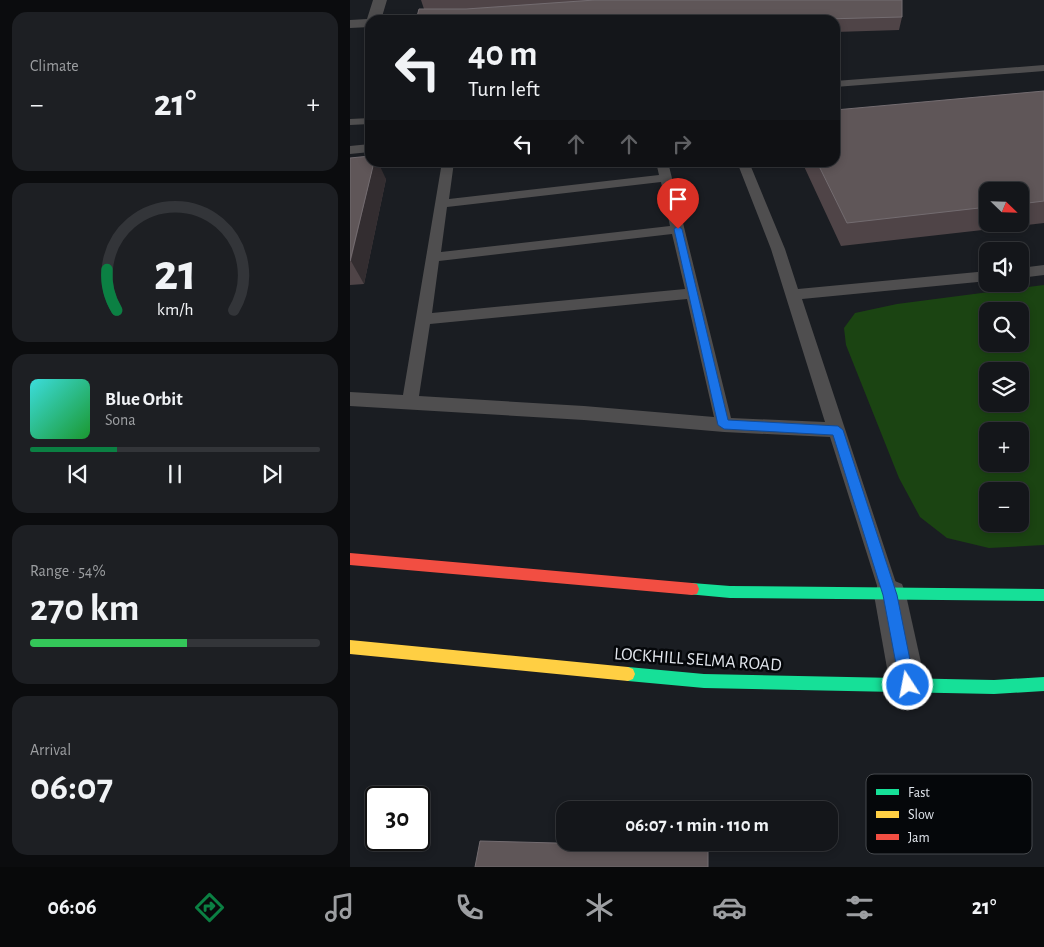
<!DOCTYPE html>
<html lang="en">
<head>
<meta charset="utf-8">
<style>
  body { margin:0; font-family:"Alegreya Sans",sans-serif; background:#1d1f23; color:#f1f3f6; height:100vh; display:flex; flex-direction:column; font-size:19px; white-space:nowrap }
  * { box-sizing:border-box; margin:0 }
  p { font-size:16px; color:#9d9fa2 }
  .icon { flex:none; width:28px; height:28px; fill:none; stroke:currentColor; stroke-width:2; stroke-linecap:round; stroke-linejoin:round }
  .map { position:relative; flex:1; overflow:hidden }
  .side { display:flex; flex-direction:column; gap:12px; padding:12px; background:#0b0c0e; width:350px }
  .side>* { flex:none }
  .banner { position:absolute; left:15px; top:15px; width:475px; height:152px; border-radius:15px; box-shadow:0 2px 8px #0003,0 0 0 1px #333539; background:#14161a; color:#f1f3f6; overflow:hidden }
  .needle { width:32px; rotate:113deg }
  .fabs { position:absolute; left:629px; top:182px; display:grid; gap:10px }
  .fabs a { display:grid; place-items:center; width:50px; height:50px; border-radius:10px; background:#14161a; box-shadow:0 2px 8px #0003,0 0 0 1px #333539; font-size:25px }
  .speed { position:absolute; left:15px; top:786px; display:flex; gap:10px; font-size:25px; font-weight:700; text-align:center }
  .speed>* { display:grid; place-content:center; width:65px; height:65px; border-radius:50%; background:#14161a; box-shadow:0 2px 8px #0003,0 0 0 1px #333539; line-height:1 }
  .speed .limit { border:2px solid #111; border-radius:8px; background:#fff; color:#111 }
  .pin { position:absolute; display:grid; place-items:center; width:42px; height:42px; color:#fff; margin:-51px -21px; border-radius:50% 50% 50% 0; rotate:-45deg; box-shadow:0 0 5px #0007 }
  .pin .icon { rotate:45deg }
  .me { position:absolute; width:55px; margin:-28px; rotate:349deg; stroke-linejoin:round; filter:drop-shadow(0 0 4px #0008) }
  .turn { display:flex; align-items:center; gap:18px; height:105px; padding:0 20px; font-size:22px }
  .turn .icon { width:65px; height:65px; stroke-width:2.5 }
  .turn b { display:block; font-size:35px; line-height:42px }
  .lanes { display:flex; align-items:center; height:48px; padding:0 20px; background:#0003; justify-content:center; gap:25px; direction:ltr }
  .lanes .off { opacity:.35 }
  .big { font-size:38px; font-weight:600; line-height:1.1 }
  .side .tile { flex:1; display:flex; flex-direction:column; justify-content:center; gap:8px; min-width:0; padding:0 18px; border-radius:15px; background:#1d1f23 }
  .side .dial { align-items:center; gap:0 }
  .dial svg { height:130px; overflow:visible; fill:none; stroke:#333539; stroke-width:7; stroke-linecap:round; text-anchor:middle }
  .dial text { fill:#f1f3f6; stroke:none }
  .song { display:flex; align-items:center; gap:15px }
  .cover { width:60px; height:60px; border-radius:8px; background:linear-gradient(135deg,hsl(180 70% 55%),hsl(130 70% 35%)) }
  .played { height:5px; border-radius:2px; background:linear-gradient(90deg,#0b8043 30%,#333539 30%) }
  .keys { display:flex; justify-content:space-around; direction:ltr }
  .heat { display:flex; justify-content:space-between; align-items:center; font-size:28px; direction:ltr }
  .charge { height:8px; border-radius:4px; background:linear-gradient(90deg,#34c759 54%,#333539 0) }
  .trip { position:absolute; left:206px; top:801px; width:282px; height:50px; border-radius:15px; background:#14161a; box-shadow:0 2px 8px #0003,0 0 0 1px #333539; font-weight:600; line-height:50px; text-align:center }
  .menu { display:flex; height:80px; justify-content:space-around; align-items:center; background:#08090a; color:#9d9fa2 }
  .menu .icon { width:35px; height:35px }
  .menu .current { color:#0b8043 }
  .menu b { font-size:22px; color:#f1f3f6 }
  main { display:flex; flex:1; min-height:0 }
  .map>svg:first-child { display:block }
  .green { fill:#1b4412; fill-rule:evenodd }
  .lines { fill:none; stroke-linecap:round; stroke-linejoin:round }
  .lane { fill:#4f4e4f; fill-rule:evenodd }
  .street { fill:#4f4e4f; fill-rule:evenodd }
  .fast { fill:#16e098; fill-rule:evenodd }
  .slow { fill:#ffcf43; fill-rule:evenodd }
  .jam { fill:#f24e42; fill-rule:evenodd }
  .wall { fill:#4f4447; fill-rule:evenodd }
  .shaded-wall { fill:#332d30 }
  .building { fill:#5f5658; stroke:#736c70 }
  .route { fill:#1a73e8; stroke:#114b97 }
  .labels { text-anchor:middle; stroke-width:5; stroke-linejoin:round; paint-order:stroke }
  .near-street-label { font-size:18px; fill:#e2e6ed; stroke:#05070a }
  .key { fill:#05070a; stroke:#474a4e; stroke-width:1 }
  .key-label { font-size:14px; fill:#e2e6ed }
</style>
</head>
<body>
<main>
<section class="side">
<div class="tile"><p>Climate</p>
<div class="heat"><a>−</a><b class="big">21°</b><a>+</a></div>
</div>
<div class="tile dial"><svg viewBox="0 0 100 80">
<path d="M14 69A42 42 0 1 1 86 69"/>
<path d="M14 69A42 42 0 0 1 8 44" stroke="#0b8043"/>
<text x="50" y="56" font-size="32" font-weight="700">21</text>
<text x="50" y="72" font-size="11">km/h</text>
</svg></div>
<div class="tile">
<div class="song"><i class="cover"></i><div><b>Blue Orbit</b><p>Sona</p></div></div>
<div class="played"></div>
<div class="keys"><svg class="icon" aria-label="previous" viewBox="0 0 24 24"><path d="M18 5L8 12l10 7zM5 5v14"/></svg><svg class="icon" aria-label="pause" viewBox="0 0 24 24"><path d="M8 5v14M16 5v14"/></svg><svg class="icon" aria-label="next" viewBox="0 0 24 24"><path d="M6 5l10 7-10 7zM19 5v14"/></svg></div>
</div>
<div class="tile"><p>Range · 54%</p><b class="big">270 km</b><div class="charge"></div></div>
<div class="tile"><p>Arrival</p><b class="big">06:07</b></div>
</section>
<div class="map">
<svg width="694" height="867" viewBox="0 0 694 867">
  <rect width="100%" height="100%" fill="#1a1d22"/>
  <path class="green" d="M694,285V545L639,548L597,538L570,517L549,478L496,345L494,328L505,313L547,304ZM670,311V344H638V311ZM638,371H670V404H638ZM638,431H670V464H638ZM638,491H670V524H638Z"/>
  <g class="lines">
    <g class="lane">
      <path d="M694,65V71L485,87V81Z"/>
      <path d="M20,118V124L0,125V119Z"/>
      <path d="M20,144V152L0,154V146Z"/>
      <path d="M92,162H104L99,199L309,175L306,162H318L381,418L475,422L421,249L387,162H399L435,249L448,289L638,271V281L452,299L550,595L547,602L540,605L533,602L530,595L480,437L374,432L234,420L0,406V392L53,395ZM311,182L320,226L91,252L97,207ZM322,234L335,289L82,313L89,261ZM337,299L364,417L234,406L69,396L80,324Z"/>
      <path d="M694,265V275L670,278V268Z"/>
    </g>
    <g class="street">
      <path d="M23,0H37L31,20H20V27L0,28V20L17,19Z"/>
      <path d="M540,579L552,584L556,595L576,685L571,698L558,703L545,698L540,685L524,595L528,584Z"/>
    </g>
    <g class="fast">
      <path d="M342,583L380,586L694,589V601L380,598L337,594L335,589L337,584Z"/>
      <path d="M278,667L354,674L644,680L694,677V691L644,694L354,688L278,681L273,679L271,674L273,669Z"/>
    </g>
    <g class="slow">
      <path d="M104,15L106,16V18L54,20L57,18Z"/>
      <path d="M0,640L278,667L283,669L285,674L283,679L278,681L0,654Z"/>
    </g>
    <path class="jam" d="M0,553L342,583L347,584L349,589L347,594L342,595L0,565Z"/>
  </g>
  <g class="wall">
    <path d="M71,0H552V17L549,30L485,32V20H66L74,9Z"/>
    <path d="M694,91V223L491,246L452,162H485ZM638,191H670V224H638Z"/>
    <path d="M0,158L36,179L14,284L0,285Z"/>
  </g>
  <path class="shaded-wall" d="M24,162H28L36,179L14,284L1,261Z"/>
  <g class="building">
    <path d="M245,0H552V17L436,20H66L69,9H116Z"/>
    <path d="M694,91V201L670,204V191H638V207L497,223L467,162H485V110Z"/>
    <path d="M20,156V162H24L0,261V158Z"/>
    <path d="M130,841L358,847V867H125Z"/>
  </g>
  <path class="route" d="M328,226L332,229L378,420L488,426L493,430L547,595L565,685L563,690L558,692L552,690L550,685L533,595L483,435L374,429L368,425L324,229Z"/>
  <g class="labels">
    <g class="near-street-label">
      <text transform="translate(348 659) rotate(4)" y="6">LOCKHILL SELMA ROAD</text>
    </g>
  </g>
  <rect x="516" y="774" width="166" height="80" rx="8" class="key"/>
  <rect x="526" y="789" width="23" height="6" fill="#16e098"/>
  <rect x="526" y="811" width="23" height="7" fill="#ffcf43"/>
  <rect x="526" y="834" width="23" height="6" fill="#f24e42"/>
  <g class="key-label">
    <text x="558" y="797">Fast</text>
    <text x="558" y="819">Slow</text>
    <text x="558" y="842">Jam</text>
  </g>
</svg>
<div class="fabs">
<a><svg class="needle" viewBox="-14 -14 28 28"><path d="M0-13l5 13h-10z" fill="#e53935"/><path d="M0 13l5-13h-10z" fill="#9d9fa2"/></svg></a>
<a><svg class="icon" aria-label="sound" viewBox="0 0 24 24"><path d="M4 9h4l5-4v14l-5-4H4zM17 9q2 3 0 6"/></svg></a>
<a><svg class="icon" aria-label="search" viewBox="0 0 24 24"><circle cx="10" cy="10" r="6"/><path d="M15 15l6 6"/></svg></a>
<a><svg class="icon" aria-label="layers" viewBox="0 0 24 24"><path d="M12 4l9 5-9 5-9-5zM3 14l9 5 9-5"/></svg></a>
<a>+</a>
<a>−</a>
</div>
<div class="speed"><div class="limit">30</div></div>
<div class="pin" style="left:328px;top:229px;background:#d93025"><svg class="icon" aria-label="arrive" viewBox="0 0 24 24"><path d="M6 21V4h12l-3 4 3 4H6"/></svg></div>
<svg class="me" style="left:558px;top:685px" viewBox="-20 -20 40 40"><circle r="17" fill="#1a73e8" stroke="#fff" stroke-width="3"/><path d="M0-11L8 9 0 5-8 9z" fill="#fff"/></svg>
<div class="trip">06:07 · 1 min · 110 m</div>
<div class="banner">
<div class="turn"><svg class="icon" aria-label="left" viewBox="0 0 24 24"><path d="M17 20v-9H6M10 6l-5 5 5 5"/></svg><div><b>40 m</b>Turn left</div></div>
<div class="lanes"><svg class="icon" aria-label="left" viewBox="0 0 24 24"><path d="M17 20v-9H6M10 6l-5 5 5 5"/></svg><svg class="icon off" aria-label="ahead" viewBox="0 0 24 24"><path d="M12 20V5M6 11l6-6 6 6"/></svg><svg class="icon off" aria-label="ahead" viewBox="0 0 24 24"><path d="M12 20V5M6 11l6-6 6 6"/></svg><svg class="icon off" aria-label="right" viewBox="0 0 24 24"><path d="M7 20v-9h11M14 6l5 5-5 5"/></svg></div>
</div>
</div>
</main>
<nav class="menu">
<b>06:06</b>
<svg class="icon current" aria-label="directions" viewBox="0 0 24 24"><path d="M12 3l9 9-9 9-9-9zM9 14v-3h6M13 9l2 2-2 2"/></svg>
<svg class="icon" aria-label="music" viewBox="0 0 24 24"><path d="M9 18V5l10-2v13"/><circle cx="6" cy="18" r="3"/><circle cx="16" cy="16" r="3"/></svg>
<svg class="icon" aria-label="phone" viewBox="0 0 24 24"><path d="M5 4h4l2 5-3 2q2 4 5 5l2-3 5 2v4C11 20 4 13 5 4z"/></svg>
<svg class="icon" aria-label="climate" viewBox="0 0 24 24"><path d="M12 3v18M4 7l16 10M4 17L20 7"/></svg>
<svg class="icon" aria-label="car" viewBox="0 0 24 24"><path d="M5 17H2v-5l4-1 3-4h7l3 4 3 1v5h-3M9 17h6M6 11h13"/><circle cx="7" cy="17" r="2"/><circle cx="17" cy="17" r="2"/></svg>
<svg class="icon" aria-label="filters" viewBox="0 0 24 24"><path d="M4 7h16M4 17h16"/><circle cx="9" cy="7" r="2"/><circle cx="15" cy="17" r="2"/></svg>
<b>21°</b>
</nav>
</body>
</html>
